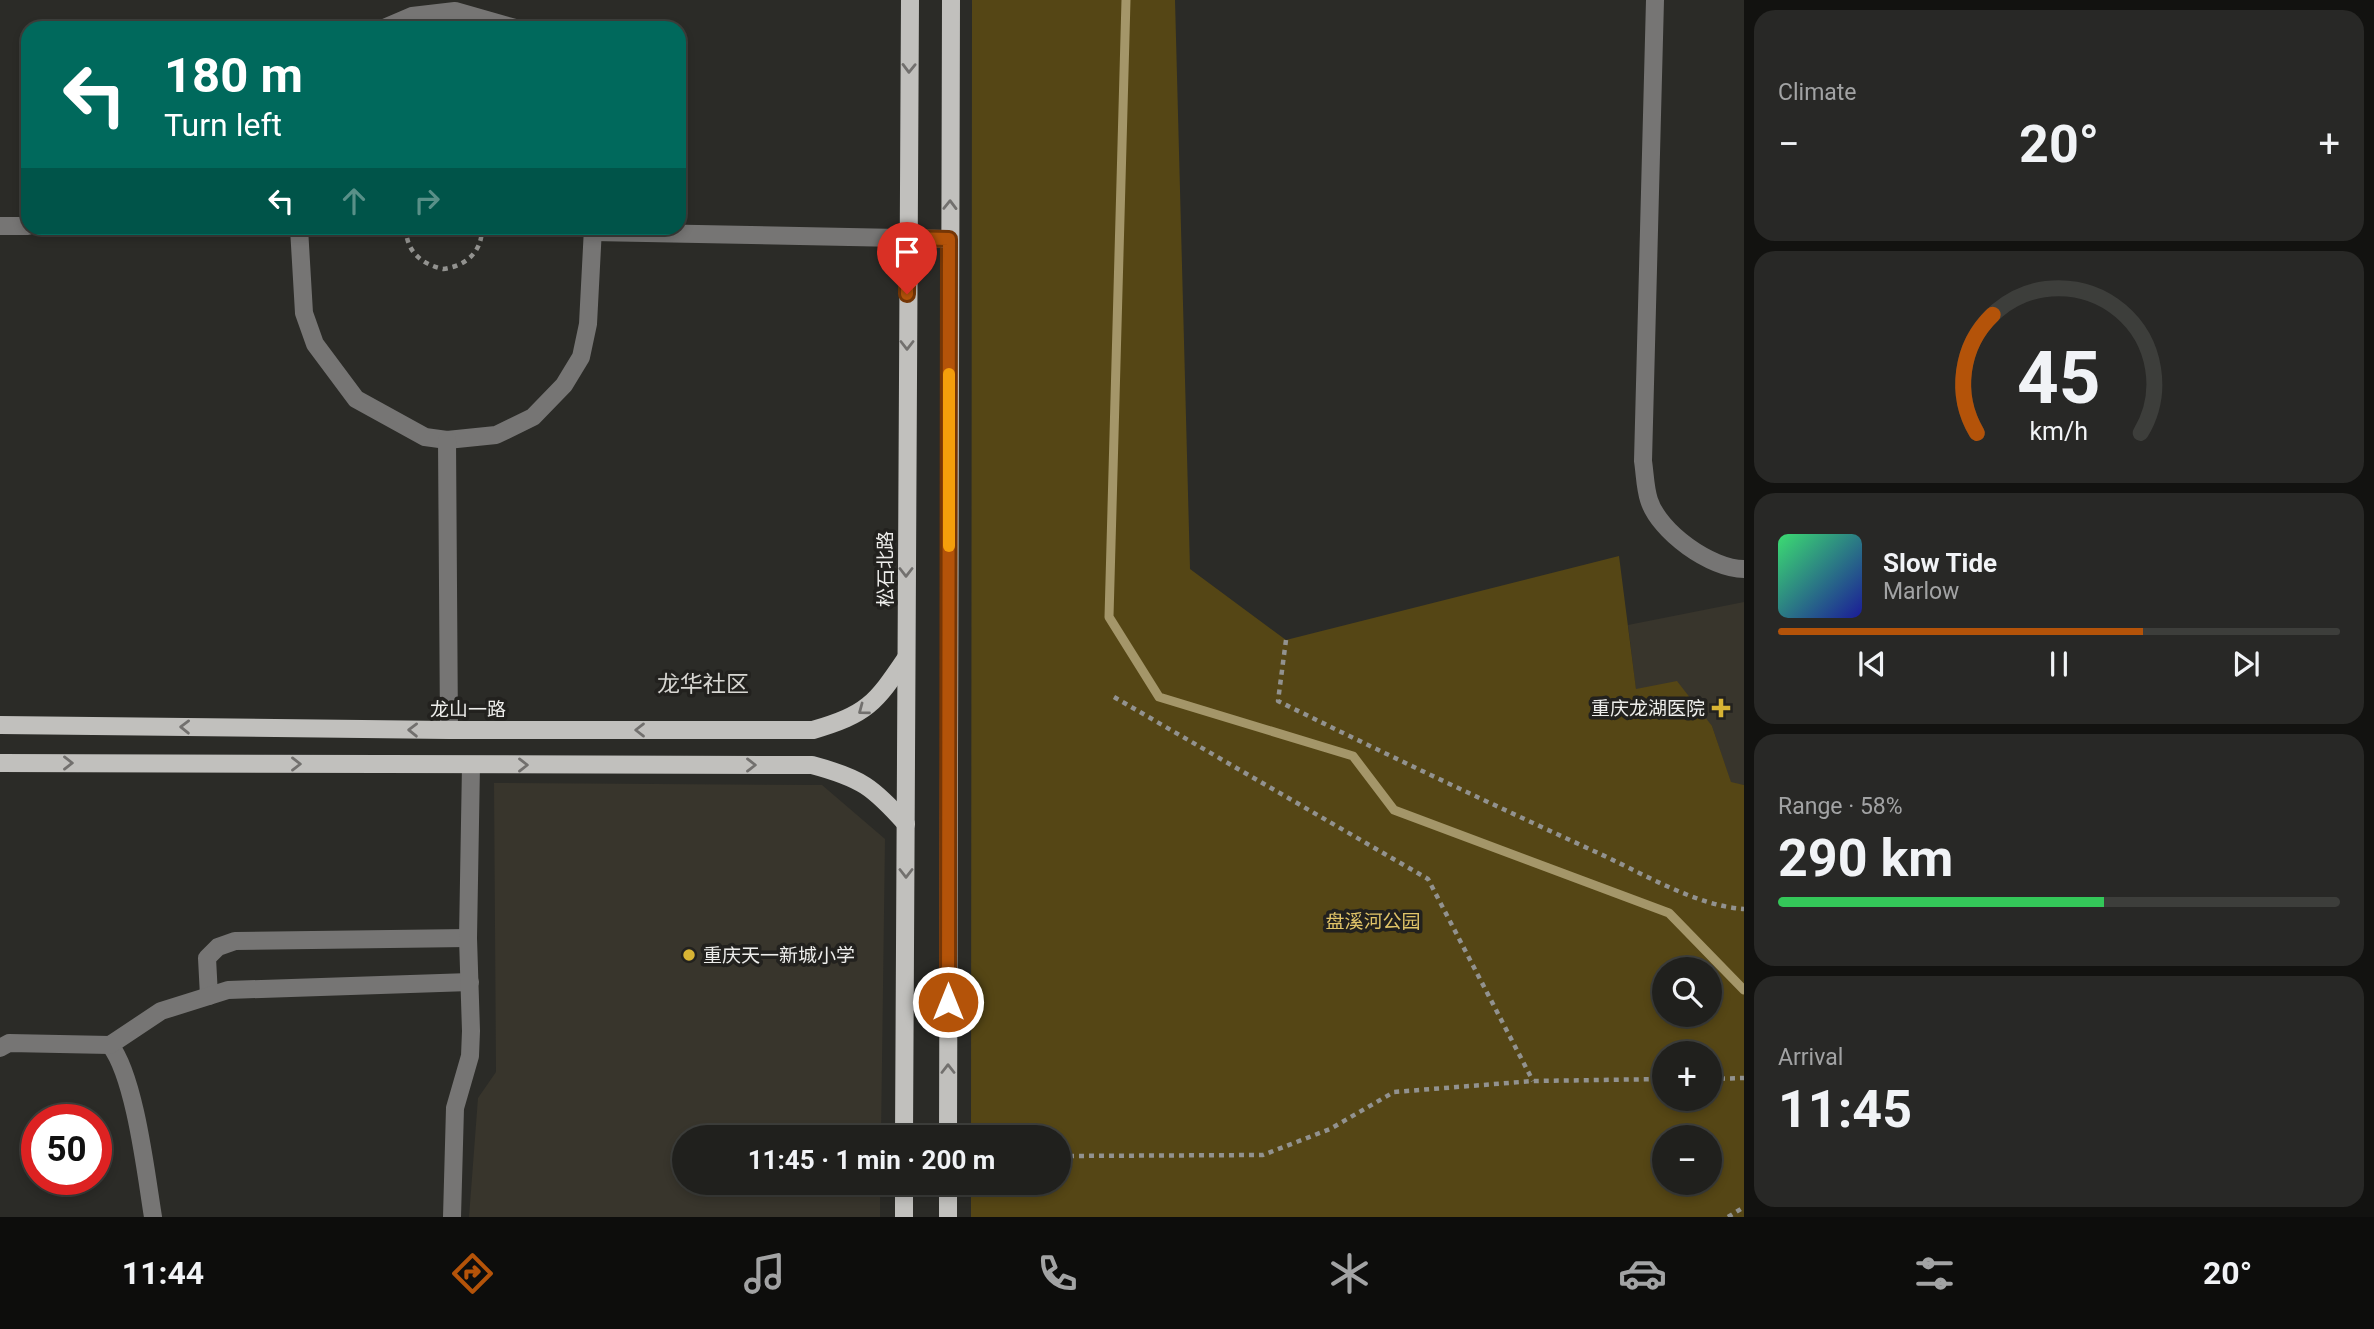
<!DOCTYPE html>
<html lang="en">
<head>
<meta charset="utf-8">
<style>
  body { margin:0; font-family:Roboto,"Noto Sans SC",sans-serif; background:#282826; color:#f1f3f6; height:100vh; display:flex; flex-direction:column; font-size:26px; white-space:nowrap }
  * { box-sizing:border-box; margin:0 }
  p { font-size:23px; color:#a2a3a4 }
  .icon { flex:none; width:38px; height:38px; fill:none; stroke:currentColor; stroke-width:2; stroke-linecap:round; stroke-linejoin:round }
  .map { position:relative; flex:1; overflow:hidden }
  .panel { display:flex; flex-direction:column; gap:10px; padding:10px; background:#121210; width:630px }
  .panel>* { flex:none }
  .guide { position:absolute; left:21px; top:21px; width:665px; height:214px; border-radius:21px; box-shadow:0 4px 10px #0003,0 0 0 2px #3d3e3b; background:#00695c; color:#fff; overflow:hidden }
  .buttons { position:absolute; left:1652px; top:957px; display:grid; gap:14px }
  .buttons a { display:grid; place-items:center; width:70px; height:70px; border-radius:50%; background:#20201d; box-shadow:0 4px 10px #0003,0 0 0 2px #3d3e3b; font-size:35px }
  .speed { position:absolute; left:21px; top:1104px; display:flex; gap:14px; font-size:35px; font-weight:700; text-align:center }
  .speed>* { display:grid; place-content:center; width:91px; height:91px; border-radius:50%; background:#20201d; box-shadow:0 4px 10px #0003,0 0 0 2px #3d3e3b; line-height:1 }
  .speed .limit { border:10px solid #d22; background:#fff; color:#111 }
  .pin { position:absolute; display:grid; place-items:center; width:60px; height:60px; color:#fff; margin:-72px -30px; border-radius:50% 50% 50% 0; rotate:-45deg; box-shadow:0 0 7px #0007 }
  .pin .icon { rotate:45deg }
  .me { position:absolute; width:77px; margin:-38px; rotate:0deg; stroke-linejoin:round; filter:drop-shadow(0 0 5px #0008) }
  .turn { display:flex; align-items:center; gap:24px; height:147px; padding:0 28px; font-size:32px }
  .turn .icon { width:91px; height:91px; stroke-width:2.5 }
  .turn b { display:block; font-size:49px; line-height:60px }
  .lanes { display:flex; align-items:center; height:66px; padding:0 28px; background:#0003; justify-content:center; gap:35px; direction:ltr }
  .lanes .off { opacity:.35 }
  .big { font-size:52px; font-weight:700; line-height:1.1 }
  .panel .widget { flex:1; display:flex; flex-direction:column; justify-content:center; gap:10px; min-width:0; padding:0 24px; border-radius:21px; background:#282826 }
  .panel .dial { align-items:center; gap:0 }
  .dial svg { height:182px; overflow:visible; fill:none; stroke:#3d3e3b; stroke-width:7; stroke-linecap:round; text-anchor:middle }
  .dial text { fill:#f1f3f6; stroke:none }
  .song { display:flex; align-items:center; gap:21px }
  .cover { width:84px; height:84px; border-radius:10px; background:linear-gradient(135deg,hsl(140 70% 55%),hsl(240 70% 35%)) }
  .played { height:7px; border-radius:4px; background:linear-gradient(90deg,#b45309 65%,#3d3e3b 65%) }
  .keys { display:flex; justify-content:space-around; direction:ltr }
  .heat { display:flex; justify-content:space-between; align-items:center; font-size:38px; direction:ltr }
  .charge { height:10px; border-radius:5px; background:linear-gradient(90deg,#34c759 58%,#3d3e3b 0) }
  .trip { position:absolute; left:672px; top:1125px; width:399px; height:70px; border-radius:35px; background:#20201d; box-shadow:0 4px 10px #0003,0 0 0 2px #3d3e3b; font-weight:700; line-height:70px; text-align:center }
  .menu { display:flex; height:112px; justify-content:space-around; align-items:center; background:#0d0d0c; color:#a2a3a4 }
  .menu .icon { width:49px; height:49px }
  .menu .selected { color:#b45309 }
  .menu b { font-size:32px; color:#f1f3f6 }
  main { display:flex; flex:1; min-height:0 }
  .map>svg:first-child { display:block }
  .built { fill:#38352c }
  .green { fill:#554615; fill-rule:evenodd }
  .lines { fill:none; stroke-linecap:round; stroke-linejoin:round }
  .stream { stroke:#a49669; stroke-width:9 }
  .path { stroke:#92928f; stroke-width:4.5; stroke-dasharray:5 5; stroke-linecap:butt }
  .minor { stroke:#767574; stroke-width:18 }
  .major { stroke:#c1c0bd; stroke-width:18 }
  .oneway { stroke:#72706e }
  .route-casing { stroke:#753606; stroke-width:18 }
  .route { stroke:#b45309; stroke-width:12 }
  .slow { stroke:#f59e0b; stroke-width:12 }
  .poi-dot { fill:#d8b434; stroke:#22211e; stroke-width:2.5 }
  .labels { text-anchor:middle; stroke-width:7; stroke-linejoin:round; paint-order:stroke }
  .street-label { font-size:19px; fill:#ededeb; stroke:#22211e }
  .poi-label { font-size:19px; fill:#ededeb; stroke:#22211e; text-anchor:end }
  .park-label { font-size:19px; fill:#e1c468; stroke:#22211e }
  .quarter-label { font-size:23px; fill:#d7d6d2; stroke:#22211e }
</style>
</head>
<body>
<main>
<div class="map">
<svg width="1744" height="1217" viewBox="0 0 1744 1217">
  <rect width="100%" height="100%" fill="#2b2b27"/>
  <g class="built">
    <path d="M1744,602V785L1731,783L1712,726L1636,690L1628,625Z"/>
    <path d="M494,783L822,785L885,839L881,1137L684,1138V1183H880V1217H469L478,1098L496,1072Z"/>
  </g>
  <path class="green" d="M972,0H1175L1190,569L1286,640L1619,556L1636,689L1677,681L1712,726L1731,782L1744,785V1217H971V1183H1059V1138L971,1137ZM1664,970H1710V1015H1664ZM1664,1054H1710V1099H1664ZM1664,1138H1710V1183H1664Z"/>
  <g class="lines">
    <path class="stream" d="M1126,0L1109,617L1159,697L1353,756L1394,810L1669,913L1744,990"/>
    <g class="path">
      <path d="M321,228H406"/>
      <path d="M406,228C406,251 421,264 443,269C466,266 482,252 482,228"/>
      <path d="M482,233L572,232"/>
      <path d="M1286,640L1278,701C1383,753 1489,803 1596,852C1640,872 1696,906 1744,909"/>
      <path d="M1114,697L1428,879L1533,1081"/>
      <path d="M1710,1079L1744,1078"/>
      <path d="M1059,1156L1263,1155L1330,1129L1394,1092L1533,1081L1664,1079"/>
      <path d="M1728,1217L1744,1207"/>
    </g>
    <g class="minor">
      <path d="M1655,0L1643,461C1645,474 1645,488 1649,500C1659,532 1711,569 1744,569"/>
      <path d="M384,28L412,16L455,11L515,28"/>
      <path d="M0,226H28"/>
      <path d="M203,228H299"/>
      <path d="M299,228L304,313L315,344L356,399L425,437L447,440L496,435L533,417L564,385L581,357L588,324L593,228"/>
      <path d="M593,232L949,239"/>
      <path d="M447,440L449,730"/>
      <path d="M209,996L207,958L218,947L235,941L468,938"/>
      <path d="M110,1045C135,1077 146,1174 153,1217"/>
      <path d="M0,1048L9,1043L110,1045L161,1011L228,990L470,982"/>
      <path d="M452,1217L455,1108L470,1056L471,1031L468,938L471,765"/>
    </g>
    <g class="major">
      <path d="M0,725L449,730H813C867,714 875,704 906,658"/>
      <path d="M0,763L812,765C861,778 873,787 906,824"/>
      <path d="M904,1138L910,0"/>
      <path d="M948,1138L951,0"/>
      <path d="M904,1217V1183"/>
      <path d="M948,1217V1183"/>
    </g>
  </g>
  <defs><path id="oneway-chevron" d="M-2-3.5L2.5 0L-2 3.5" fill="none" stroke-width="1.6" stroke-linecap="round" stroke-linejoin="round" transform="scale(1.75)"/></defs>
  <g class="oneway">
    <use href="#oneway-chevron" transform="translate(909 68) rotate(91)"/>
    <use href="#oneway-chevron" transform="translate(950 205) rotate(-89)"/>
    <use href="#oneway-chevron" transform="translate(907 345) rotate(90)"/>
    <use href="#oneway-chevron" transform="translate(906 572) rotate(90)"/>
    <use href="#oneway-chevron" transform="translate(863 710) rotate(143)"/>
    <use href="#oneway-chevron" transform="translate(185 727) rotate(-179)"/>
    <use href="#oneway-chevron" transform="translate(413 730) rotate(-179)"/>
    <use href="#oneway-chevron" transform="translate(640 730) rotate(180)"/>
    <use href="#oneway-chevron" transform="translate(68 763)"/>
    <use href="#oneway-chevron" transform="translate(296 764)"/>
    <use href="#oneway-chevron" transform="translate(523 765)"/>
    <use href="#oneway-chevron" transform="translate(751 765)"/>
    <use href="#oneway-chevron" transform="translate(906 873) rotate(90)"/>
    <use href="#oneway-chevron" transform="translate(948 1069) rotate(-90)"/>
  </g>
  <g class="lines">
    <g class="route-casing">
      <path id="route" d="M907,294L908,238L949,239L948,1002"/>
    </g>
    <use href="#route" class="route"/>
    <path class="slow" d="M949,546V374"/>
  </g>
  <g class="poi-dot">
    <path d="M1717.5 697.5h7v7h7v7h-7v7h-7v-7h-7v-7h7z"/>
    <circle cx="689" cy="955" r="7"/>
  </g>
  <g class="labels">
    <g class="street-label">
      <text transform="translate(885 569) rotate(-90)" y="7">松石北路</text>
      <text x="468" y="716">龙山一路</text>
    </g>
    <g class="poi-label">
      <text x="1705" y="715">重庆龙湖医院</text>
      <text x="703" y="962" text-anchor="start">重庆天一新城小学</text>
    </g>
    <g class="park-label">
      <text x="1373" y="928">盘溪河公园</text>
    </g>
    <g class="quarter-label">
      <text x="703" y="692">龙华社区</text>
    </g>
  </g>
</svg>
<div class="buttons">
<a><svg class="icon" aria-label="search" viewBox="0 0 24 24"><circle cx="10" cy="10" r="6"/><path d="M15 15l6 6"/></svg></a>
<a>+</a>
<a>−</a>
</div>
<div class="speed"><div class="limit">50</div></div>
<div class="pin" style="left:907px;top:294px;background:#d93025"><svg class="icon" aria-label="arrive" viewBox="0 0 24 24"><path d="M6 21V4h12l-3 4 3 4H6"/></svg></div>
<svg class="me" style="left:948px;top:1002px" viewBox="-20 -20 40 40"><circle r="17" fill="#b45309" stroke="#fff" stroke-width="3"/><path d="M0-11L8 9 0 5-8 9z" fill="#fff"/></svg>
<div class="trip">11:45 · 1 min · 200 m</div>
<div class="guide">
<div class="turn"><svg class="icon" aria-label="left" viewBox="0 0 24 24"><path d="M17 20v-9H6M10 6l-5 5 5 5"/></svg><div><b>180 m</b>Turn left</div></div>
<div class="lanes"><svg class="icon" aria-label="left" viewBox="0 0 24 24"><path d="M17 20v-9H6M10 6l-5 5 5 5"/></svg><svg class="icon off" aria-label="ahead" viewBox="0 0 24 24"><path d="M12 20V5M6 11l6-6 6 6"/></svg><svg class="icon off" aria-label="right" viewBox="0 0 24 24"><path d="M7 20v-9h11M14 6l5 5-5 5"/></svg></div>
</div>
</div>
<section class="panel">
<div class="widget"><p>Climate</p>
<div class="heat"><a>−</a><b class="big">20°</b><a>+</a></div>
</div>
<div class="widget dial"><svg viewBox="0 0 100 80">
<path d="M14 69A42 42 0 1 1 86 69"/>
<path d="M14 69A42 42 0 0 1 21 17" stroke="#b45309"/>
<text x="50" y="56" font-size="32" font-weight="700">45</text>
<text x="50" y="72" font-size="11">km/h</text>
</svg></div>
<div class="widget">
<div class="song"><i class="cover"></i><div><b>Slow Tide</b><p>Marlow</p></div></div>
<div class="played"></div>
<div class="keys"><svg class="icon" aria-label="previous" viewBox="0 0 24 24"><path d="M18 5L8 12l10 7zM5 5v14"/></svg><svg class="icon" aria-label="pause" viewBox="0 0 24 24"><path d="M8 5v14M16 5v14"/></svg><svg class="icon" aria-label="next" viewBox="0 0 24 24"><path d="M6 5l10 7-10 7zM19 5v14"/></svg></div>
</div>
<div class="widget"><p>Range · 58%</p><b class="big">290 km</b><div class="charge"></div></div>
<div class="widget"><p>Arrival</p><b class="big">11:45</b></div>
</section>
</main>
<nav class="menu">
<b>11:44</b>
<svg class="icon selected" aria-label="directions" viewBox="0 0 24 24"><path d="M12 3l9 9-9 9-9-9zM9 14v-3h6M13 9l2 2-2 2"/></svg>
<svg class="icon" aria-label="music" viewBox="0 0 24 24"><path d="M9 18V5l10-2v13"/><circle cx="6" cy="18" r="3"/><circle cx="16" cy="16" r="3"/></svg>
<svg class="icon" aria-label="phone" viewBox="0 0 24 24"><path d="M5 4h4l2 5-3 2q2 4 5 5l2-3 5 2v4C11 20 4 13 5 4z"/></svg>
<svg class="icon" aria-label="climate" viewBox="0 0 24 24"><path d="M12 3v18M4 7l16 10M4 17L20 7"/></svg>
<svg class="icon" aria-label="car" viewBox="0 0 24 24"><path d="M5 17H2v-5l4-1 3-4h7l3 4 3 1v5h-3M9 17h6M6 11h13"/><circle cx="7" cy="17" r="2"/><circle cx="17" cy="17" r="2"/></svg>
<svg class="icon" aria-label="filters" viewBox="0 0 24 24"><path d="M4 7h16M4 17h16"/><circle cx="9" cy="7" r="2"/><circle cx="15" cy="17" r="2"/></svg>
<b>20°</b>
</nav>
</body>
</html>
